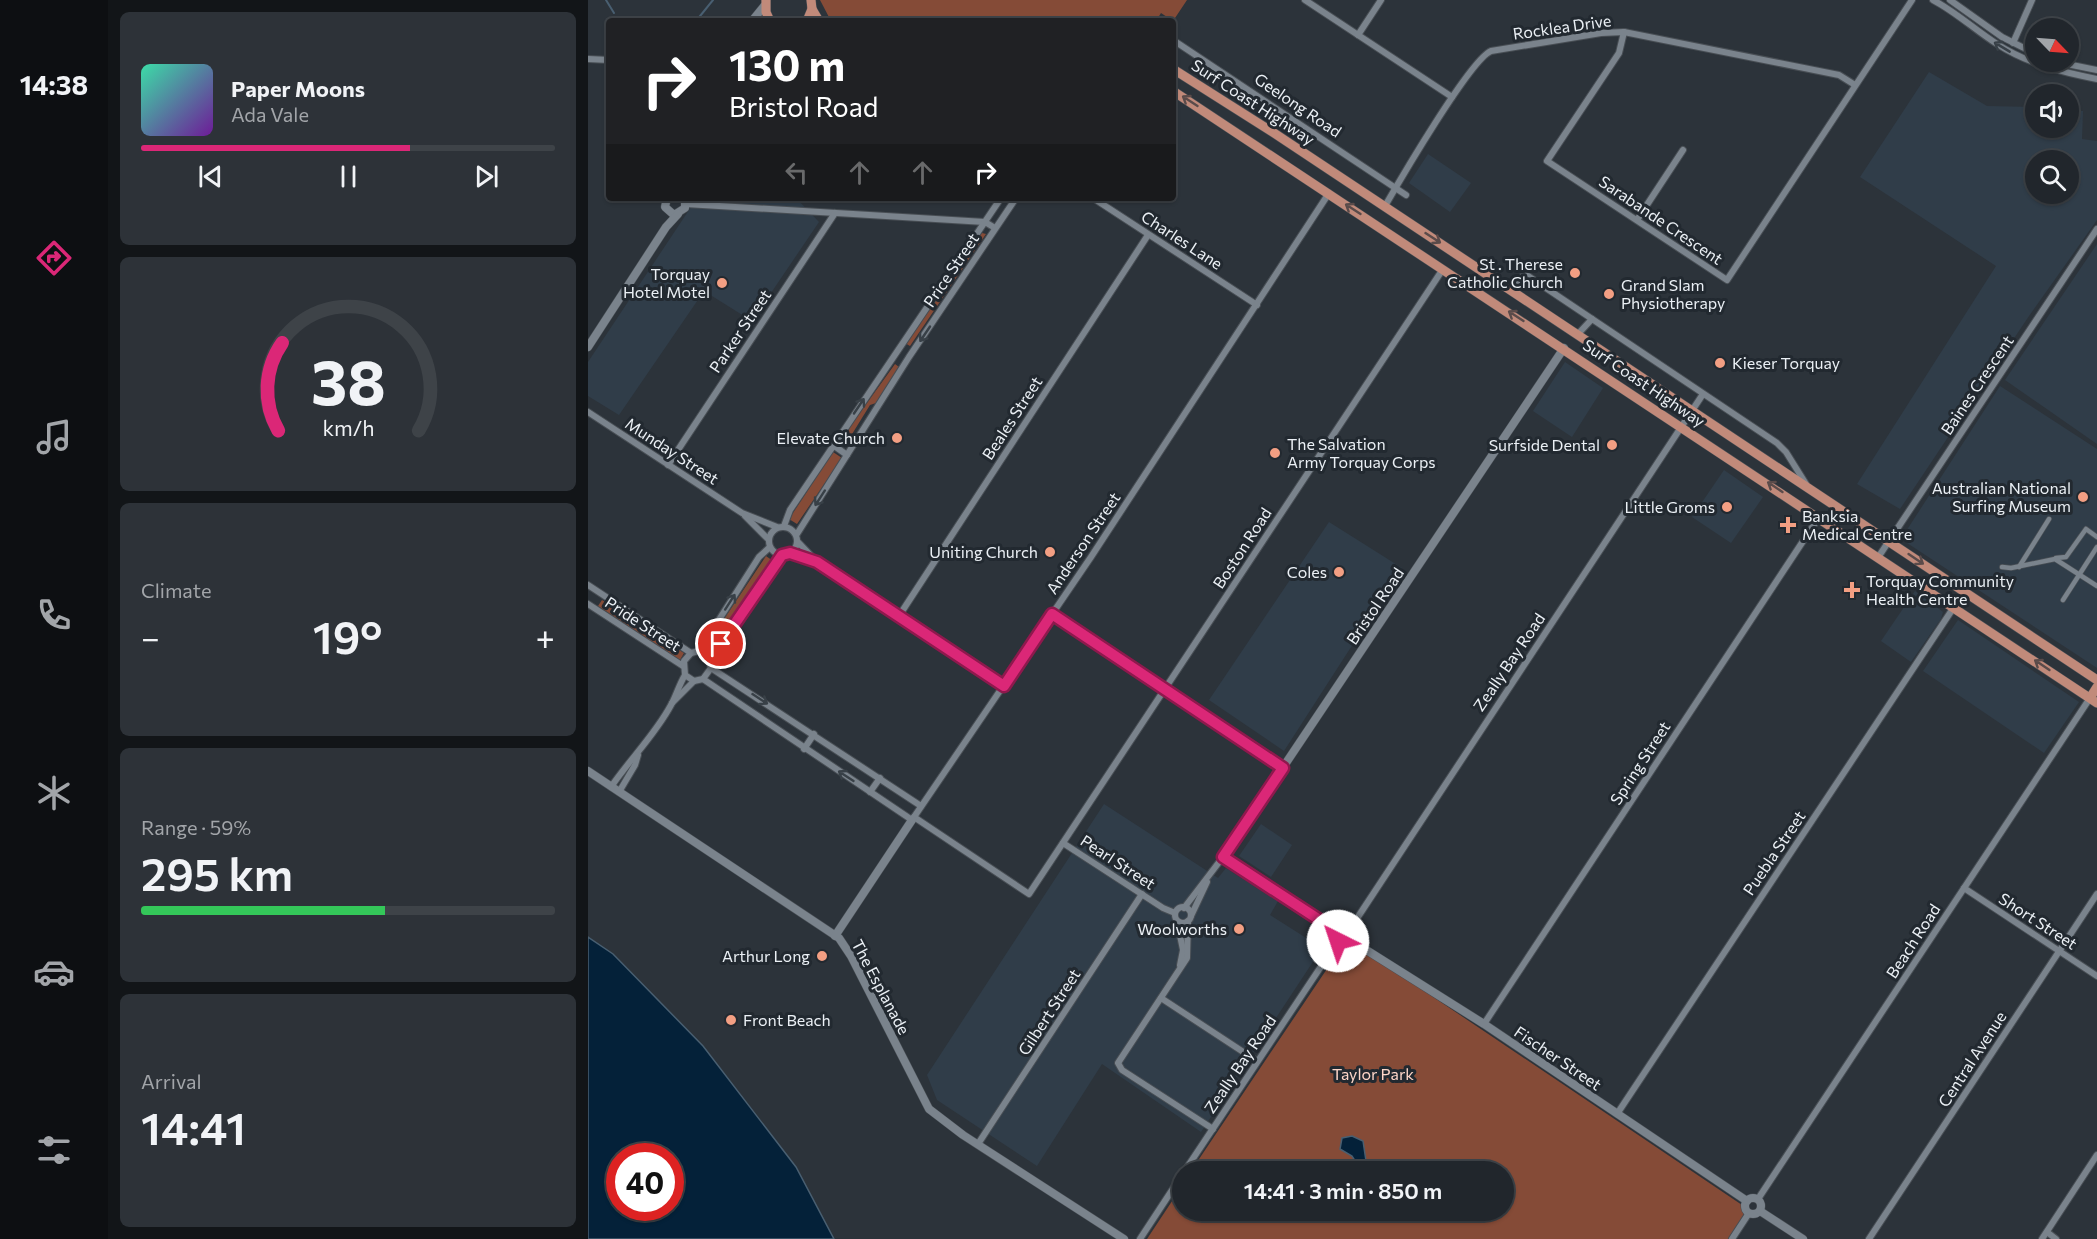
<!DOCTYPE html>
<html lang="en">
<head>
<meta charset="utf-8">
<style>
  body { margin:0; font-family:Commissioner,sans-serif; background:#2d3238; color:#f1f3f6; height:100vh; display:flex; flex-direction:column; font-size:22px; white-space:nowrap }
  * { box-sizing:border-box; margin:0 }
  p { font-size:20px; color:#a2a5a9 }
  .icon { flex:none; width:33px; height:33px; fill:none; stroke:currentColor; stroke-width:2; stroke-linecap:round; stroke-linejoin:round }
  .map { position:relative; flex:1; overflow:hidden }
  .sheet { display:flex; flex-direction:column; gap:12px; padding:12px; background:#121518; width:480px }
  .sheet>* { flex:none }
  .guide { position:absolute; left:18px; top:18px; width:570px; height:183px; border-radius:6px; box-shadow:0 2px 4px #0004,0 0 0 2px #3e4348; background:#202124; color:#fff; overflow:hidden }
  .needle { width:39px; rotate:115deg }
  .buttons { position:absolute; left:1437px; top:18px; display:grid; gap:12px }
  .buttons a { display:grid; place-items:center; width:54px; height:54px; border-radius:50%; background:#21262c; box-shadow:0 2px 4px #0004,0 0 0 2px #3e4348; font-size:30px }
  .speed { position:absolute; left:18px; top:1143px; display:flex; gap:12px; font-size:30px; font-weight:700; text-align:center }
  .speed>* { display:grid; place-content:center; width:78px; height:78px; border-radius:50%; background:#21262c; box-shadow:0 2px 4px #0004,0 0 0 2px #3e4348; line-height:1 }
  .speed .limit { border:9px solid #d22; background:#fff; color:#111 }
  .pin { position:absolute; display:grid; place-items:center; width:51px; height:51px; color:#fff; margin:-26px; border:3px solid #fff; border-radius:50%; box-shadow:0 2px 6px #0007 }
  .me { position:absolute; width:66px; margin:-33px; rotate:319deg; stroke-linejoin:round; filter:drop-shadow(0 0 4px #0008) }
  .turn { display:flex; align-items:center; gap:21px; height:126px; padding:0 24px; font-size:27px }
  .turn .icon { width:78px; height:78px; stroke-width:2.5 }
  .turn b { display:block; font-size:42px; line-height:51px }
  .lanes { display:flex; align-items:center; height:57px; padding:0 24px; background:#0003; justify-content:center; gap:30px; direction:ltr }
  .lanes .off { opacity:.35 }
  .big { font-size:45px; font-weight:600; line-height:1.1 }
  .sheet .card { flex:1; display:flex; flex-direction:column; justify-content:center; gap:9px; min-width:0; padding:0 21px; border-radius:9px; background:#2d3238 }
  .sheet .dial { align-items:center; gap:0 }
  .dial svg { height:156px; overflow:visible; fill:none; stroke:#3e4348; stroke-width:7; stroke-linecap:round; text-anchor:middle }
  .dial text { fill:#f1f3f6; stroke:none }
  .song { display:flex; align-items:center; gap:18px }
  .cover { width:72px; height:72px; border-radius:9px; background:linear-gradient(135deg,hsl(160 70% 55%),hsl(280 70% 35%)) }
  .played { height:6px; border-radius:3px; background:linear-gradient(90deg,#db2777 65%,#3e4348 65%) }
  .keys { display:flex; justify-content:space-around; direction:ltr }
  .heat { display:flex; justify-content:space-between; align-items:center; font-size:33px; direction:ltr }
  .charge { height:9px; border-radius:4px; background:linear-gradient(90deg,#34c759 59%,#3e4348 0) }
  .trip { position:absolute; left:584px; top:1161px; width:342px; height:60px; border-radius:30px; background:#21262c; box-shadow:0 2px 4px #0004,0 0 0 2px #3e4348; font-weight:600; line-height:60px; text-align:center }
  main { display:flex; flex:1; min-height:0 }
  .menu { display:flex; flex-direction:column; width:108px; justify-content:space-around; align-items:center; background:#0d0f12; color:#a2a5a9 }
  .menu .icon { width:42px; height:42px }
  .menu .current { color:#db2777 }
  .menu b { font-size:27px; color:#f1f3f6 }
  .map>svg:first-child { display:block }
  .built { fill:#303d49; fill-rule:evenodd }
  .green { fill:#854b37 }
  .water { fill:#042139; stroke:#495f71; stroke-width:1.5; fill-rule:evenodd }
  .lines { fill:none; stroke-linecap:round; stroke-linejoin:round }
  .stream { stroke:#495f71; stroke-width:2 }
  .pedestrian-casing { stroke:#484e54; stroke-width:6 }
  .minor-casing { stroke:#484e54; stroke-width:8 }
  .tertiary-casing { stroke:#484e54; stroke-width:9 }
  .primary-casing { stroke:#484e54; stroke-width:10 }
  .pedestrian { stroke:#7a838c; stroke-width:4.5 }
  .minor { stroke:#7a838c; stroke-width:6 }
  .tertiary { stroke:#7a838c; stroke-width:8 }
  .primary { stroke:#c18a7a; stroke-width:9 }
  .oneway { stroke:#384047 }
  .oneway2 { stroke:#5a4b4a }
  .route-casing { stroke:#8e194d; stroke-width:15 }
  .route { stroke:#db2777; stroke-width:10 }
  .poi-dot { fill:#f39f83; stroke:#222930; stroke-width:2 }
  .labels { text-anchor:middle; stroke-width:6; stroke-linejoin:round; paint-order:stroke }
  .street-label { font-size:16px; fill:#ebf0f5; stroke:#222930 }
  .poi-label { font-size:16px; fill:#ebf0f5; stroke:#222930; text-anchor:end }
  .park-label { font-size:16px; fill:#fed6c8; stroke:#222930 }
</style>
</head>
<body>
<main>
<nav class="menu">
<b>14:38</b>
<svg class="icon current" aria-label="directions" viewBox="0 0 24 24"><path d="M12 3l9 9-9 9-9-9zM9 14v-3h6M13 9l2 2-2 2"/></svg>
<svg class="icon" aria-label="music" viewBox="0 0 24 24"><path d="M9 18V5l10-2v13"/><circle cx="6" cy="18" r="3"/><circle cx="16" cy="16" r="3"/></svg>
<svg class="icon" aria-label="phone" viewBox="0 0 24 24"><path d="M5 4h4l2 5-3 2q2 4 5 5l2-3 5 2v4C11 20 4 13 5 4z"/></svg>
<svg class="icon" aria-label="climate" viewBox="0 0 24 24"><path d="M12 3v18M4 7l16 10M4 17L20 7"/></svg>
<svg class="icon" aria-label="car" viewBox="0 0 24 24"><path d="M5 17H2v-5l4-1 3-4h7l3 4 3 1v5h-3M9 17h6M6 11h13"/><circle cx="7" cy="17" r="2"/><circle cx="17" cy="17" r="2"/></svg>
<svg class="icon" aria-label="filters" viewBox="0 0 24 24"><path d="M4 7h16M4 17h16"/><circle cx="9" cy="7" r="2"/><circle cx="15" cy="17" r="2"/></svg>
</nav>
<section class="sheet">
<div class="card">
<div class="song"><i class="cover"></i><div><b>Paper Moons</b><p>Ada Vale</p></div></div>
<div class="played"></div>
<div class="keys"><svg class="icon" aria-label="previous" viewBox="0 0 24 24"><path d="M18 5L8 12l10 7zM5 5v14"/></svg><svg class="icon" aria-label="pause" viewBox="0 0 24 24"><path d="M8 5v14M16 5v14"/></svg><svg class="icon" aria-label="next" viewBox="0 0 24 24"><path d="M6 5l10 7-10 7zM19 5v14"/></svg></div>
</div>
<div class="card dial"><svg viewBox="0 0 100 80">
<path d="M14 69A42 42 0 1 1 86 69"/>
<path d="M14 69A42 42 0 0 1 16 24" stroke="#db2777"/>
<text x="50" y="56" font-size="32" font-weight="700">38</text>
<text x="50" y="72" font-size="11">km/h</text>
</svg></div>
<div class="card"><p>Climate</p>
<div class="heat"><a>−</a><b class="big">19°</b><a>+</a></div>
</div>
<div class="card"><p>Range · 59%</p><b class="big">295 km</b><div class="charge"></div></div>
<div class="card"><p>Arrival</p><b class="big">14:41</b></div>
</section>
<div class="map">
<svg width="1509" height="1239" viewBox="0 0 1509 1239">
  <rect width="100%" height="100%" fill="#2c333a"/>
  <g class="built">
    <path d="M1341,72L1399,106L1447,107L1448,128H1480L1481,110L1495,111L1494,139L1509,141V220L1441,316L1312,509L1269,484L1408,266L1272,177ZM1448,160H1480V194H1448Z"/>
    <path d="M840,154L883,183L862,212L821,183Z"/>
    <path d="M109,198H208L231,222L164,321L116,291L31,415L0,396V362Z"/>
    <path d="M1509,244V444L1417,380Z"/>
    <path d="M977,362L1015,388L984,437L945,411Z"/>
    <path d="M1412,386L1509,449V668L1313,539Z"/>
    <path d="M1136,470L1175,497L1143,543L1104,517Z"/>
    <path d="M741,522L814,568L696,751L621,700Z"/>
    <path d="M1327,591L1355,612L1353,619L1323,662L1293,641Z"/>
    <path d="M1370,620L1491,702L1456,753L1335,671Z"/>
    <path d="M516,804L630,878L638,868L690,901L682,915L734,948L613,1132L514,1064L449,1166L349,1100L339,1075Z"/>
    <path d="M673,824L704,845L683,877L651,856Z"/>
  </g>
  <g class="green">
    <path d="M232,0H599L585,21L573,13L568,21H243Z"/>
    <path d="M394,233L398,234L322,346L317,343Z"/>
    <path d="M307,364L311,367L288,403L282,405L261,439L265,441L260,447L251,442Z"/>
    <path d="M245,452L254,458L209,524L201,519Z"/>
    <path d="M178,556L185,561L127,648L120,643Z"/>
    <path d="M14,600L96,653L92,660L10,606Z"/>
    <path d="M767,948L780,953L1154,1205L1156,1215L1140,1239H559L594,1186V1210H915V1172L603,1171L749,954L757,949Z"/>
  </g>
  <g class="water">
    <path d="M0,937L25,954L115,1046L208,1167L246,1239H0ZM32,1156H82V1208H32Z"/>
    <path d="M764,1136L775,1141L778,1161L771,1167L764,1156L752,1149L754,1138Z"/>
  </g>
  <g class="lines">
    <g class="stream">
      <path d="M18,0L26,13"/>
      <path d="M108,21L125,0"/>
    </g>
    <g class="pedestrian-casing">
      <g id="pedestrian">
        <path d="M1468,558L1478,557L1498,529L1509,537"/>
        <path d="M1414,567L1423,568L1467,559L1509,586"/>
        <path d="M1431,567L1461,519"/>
        <path d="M1475,600L1509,547"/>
      </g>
    </g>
    <g class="minor-casing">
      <g id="minor">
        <path d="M717,0L864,97"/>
        <path d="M1345,0C1368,12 1387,30 1409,44C1440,64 1474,72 1509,79"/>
        <path d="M1362,0L1414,37L1448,54"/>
        <path d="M1036,32L1031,53L959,161L1139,280L1324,0"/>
        <path d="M770,35L793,0"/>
        <path d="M585,40L818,195"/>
        <path d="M1425,43L1444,0"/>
        <path d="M0,59L21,60"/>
        <path d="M1469,62L1509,70"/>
        <path d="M505,198L669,305"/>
        <path d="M98,204L397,222L407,228"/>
        <path d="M797,206C812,180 882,60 903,51L1013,33L1036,32L1251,75L1267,85"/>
        <path d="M1049,220L1095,150"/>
        <path d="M925,291L934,277L940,276L1189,443L1198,452L1218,484"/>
        <path d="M990,334L1004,319"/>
        <path d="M0,412L154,513L189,527"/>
        <path d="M245,445L259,455"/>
        <path d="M80,465L247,213"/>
        <path d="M157,516L181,540"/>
        <path d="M196,526L202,510L413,198"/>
        <circle cx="195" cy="541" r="14"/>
        <path d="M209,534L321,357L428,198"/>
        <path d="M210,542L229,562L416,686"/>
        <path d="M202,553L228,562"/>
        <path d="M1291,556L1509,229"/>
        <path d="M0,585L103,653"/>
        <path d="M0,604L95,666"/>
        <path d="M464,614L695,768"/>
        <path d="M311,616L560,235"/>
        <path d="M111,651L120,657L123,668L115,679L106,681L97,675L96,661L103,653L111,651L171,557L182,547"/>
        <path d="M122,660L194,555"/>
        <path d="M123,668L333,806"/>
        <path d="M115,679L324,820L503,557L741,193"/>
        <path d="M84,703L106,681"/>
        <path d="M216,749L226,734"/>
        <path d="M23,787C42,759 67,735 83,705C88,696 91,685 97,675"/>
        <path d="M31,792L47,765L50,755"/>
        <path d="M282,792L292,778"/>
        <path d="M326,817L441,894L855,269"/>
        <path d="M475,843L575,908L587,913"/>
        <path d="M1376,888L1509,976"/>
        <circle cx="595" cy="915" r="8"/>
        <path d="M596,908L635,857"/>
        <path d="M603,916L619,882"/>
        <path d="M589,921L595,950L592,965"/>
        <path d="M600,921L599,958L530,1063L534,1070L625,1129"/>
        <path d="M762,929L1115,394"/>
        <path d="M573,998L669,1061"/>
        <path d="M896,1024L1231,517"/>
        <path d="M1029,1114L1366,607"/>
        <path d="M390,1144L554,894"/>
        <path d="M596,1172L740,956L752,943"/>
        <path d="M1170,1199L1502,698"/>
        <path d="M1459,1232L1468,1239"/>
        <path d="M552,1239L594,1175"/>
        <path d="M1144,1239L1161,1213"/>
        <path d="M1281,1239L1509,894"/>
        <path d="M1454,1239L1509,1155"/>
      </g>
    </g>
    <g class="tertiary-casing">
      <g id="tertiary">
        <path d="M164,21L177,5"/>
        <path d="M79,198L77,207L86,215L97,208V198"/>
        <path d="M0,347L78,227L90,214"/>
        <path d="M0,771L251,938L263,956L341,1109L375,1135L536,1239"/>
        <circle cx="757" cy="936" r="8"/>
        <path d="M750,932L635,857L976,348"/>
        <path d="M247,936L324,820"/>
        <path d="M764,941L896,1024L1159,1201"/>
        <circle cx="1165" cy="1206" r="8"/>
        <path d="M1172,1211L1215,1239"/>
      </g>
    </g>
    <g class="primary-casing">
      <g id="primary">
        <path d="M178,0V12L182,21"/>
        <path d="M224,9L231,21"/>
        <path d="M219,21L224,9L223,0"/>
        <path d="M585,69L686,133L1509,680"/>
        <path d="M585,91L1509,703"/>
        <path d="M1502,698L1509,687"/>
      </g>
    </g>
    <use href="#pedestrian" class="pedestrian"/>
    <use href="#minor" class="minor"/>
    <use href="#tertiary" class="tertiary"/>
    <use href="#primary" class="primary"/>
  </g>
  <defs><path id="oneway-shaft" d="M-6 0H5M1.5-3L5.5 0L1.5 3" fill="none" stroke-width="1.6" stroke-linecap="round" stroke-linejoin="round" transform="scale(1.5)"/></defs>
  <g class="oneway">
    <use href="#oneway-shaft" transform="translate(1414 47) rotate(-149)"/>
    <use href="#oneway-shaft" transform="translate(337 334) rotate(124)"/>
    <use href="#oneway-shaft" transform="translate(271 406) rotate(-56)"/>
    <use href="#oneway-shaft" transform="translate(232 498) rotate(123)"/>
    <use href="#oneway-shaft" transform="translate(142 602) rotate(-57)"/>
    <use href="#oneway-shaft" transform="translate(172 699) rotate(33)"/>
    <use href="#oneway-shaft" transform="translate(258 776) rotate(-147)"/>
  </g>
  <g class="oneway2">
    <use href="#oneway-shaft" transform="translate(602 101) rotate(-147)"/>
    <use href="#oneway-shaft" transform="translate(765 209) rotate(-147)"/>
    <use href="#oneway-shaft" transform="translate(845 238) rotate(33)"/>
    <use href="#oneway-shaft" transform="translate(928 316) rotate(-147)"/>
    <use href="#oneway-shaft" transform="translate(1187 487) rotate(-146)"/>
    <use href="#oneway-shaft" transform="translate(1328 559) rotate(34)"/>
    <use href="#oneway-shaft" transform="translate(1454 665) rotate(-146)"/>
  </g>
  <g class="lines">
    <g class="route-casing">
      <path id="route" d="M133,644L194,555L202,553L229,562L416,686L464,614L695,768L635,857L750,932V941"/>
    </g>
    <use href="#route" class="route"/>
  </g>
  <g class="poi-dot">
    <circle cx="987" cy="273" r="6"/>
    <circle cx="134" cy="283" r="6"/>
    <circle cx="1021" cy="294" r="6"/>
    <circle cx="1132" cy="363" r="6"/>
    <circle cx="309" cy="438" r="6"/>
    <circle cx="1024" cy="445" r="6"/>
    <circle cx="687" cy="453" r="6"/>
    <circle cx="1495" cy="497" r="6"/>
    <circle cx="1139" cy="507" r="6"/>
    <path d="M1197 516h6v6h6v6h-6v6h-6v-6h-6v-6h6z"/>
    <circle cx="462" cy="552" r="6"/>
    <circle cx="751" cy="572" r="6"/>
    <path d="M1261 581h6v6h6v6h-6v6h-6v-6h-6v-6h6z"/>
    <circle cx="651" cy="929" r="6"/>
    <circle cx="234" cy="956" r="6"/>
    <circle cx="143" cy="1020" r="6"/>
  </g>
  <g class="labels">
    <g class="street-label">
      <text transform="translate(974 27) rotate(-8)" y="6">Rocklea Drive</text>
      <text transform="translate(665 102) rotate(33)" y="6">Surf Coast Highway</text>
      <text transform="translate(710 105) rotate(34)" y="6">Geelong Road</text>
      <text transform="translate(1073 220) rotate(34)" y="6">Sarabande Crescent</text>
      <text transform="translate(594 240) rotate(33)" y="6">Charles Lane</text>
      <text transform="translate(363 270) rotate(-56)" y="6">Price Street</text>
      <text transform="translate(152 331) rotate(-56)" y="6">Parker Street</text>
      <text transform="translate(1056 383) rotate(34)" y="6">Surf Coast Highway</text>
      <text transform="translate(1389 385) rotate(-56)" y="6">Baines Crescent</text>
      <text transform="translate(424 418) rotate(-57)" y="6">Beales Street</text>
      <text transform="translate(84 451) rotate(33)" y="6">Munday Street</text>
      <text transform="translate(495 543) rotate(-56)" y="6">Anderson Street</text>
      <text transform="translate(654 548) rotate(-57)" y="6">Boston Road</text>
      <text transform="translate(787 606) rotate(-56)" y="6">Bristol Road</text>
      <text transform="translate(55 624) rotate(33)" y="6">Pride Street</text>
      <text transform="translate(921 662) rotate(-56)" y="6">Zeally Bay Road</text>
      <text transform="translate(1052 763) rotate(-57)" y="6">Spring Street</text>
      <text transform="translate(1186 853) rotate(-56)" y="6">Puebla Street</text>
      <text transform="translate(530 862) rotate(33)" y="6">Pearl Street</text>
      <text transform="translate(1450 921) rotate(33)" y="6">Short Street</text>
      <text transform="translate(1325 941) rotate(-57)" y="6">Beach Road</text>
      <text transform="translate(293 987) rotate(62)" y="6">The Esplanade</text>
      <text transform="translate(461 1012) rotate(-57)" y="6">Gilbert Street</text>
      <text transform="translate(970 1058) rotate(34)" y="6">Fischer Street</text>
      <text transform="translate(1384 1059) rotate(-57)" y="6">Central Avenue</text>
      <text transform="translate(652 1064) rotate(-56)" y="6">Zeally Bay Road</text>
    </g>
    <g class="poi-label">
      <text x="975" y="270">St . Therese<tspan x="975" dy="18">Catholic Church</tspan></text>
      <text x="122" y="280">Torquay<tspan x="122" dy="18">Hotel Motel</tspan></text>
      <text x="1033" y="291" text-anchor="start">Grand Slam<tspan x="1033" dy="18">Physiotherapy</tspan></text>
      <text x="1144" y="369" text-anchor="start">Kieser Torquay</text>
      <text x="297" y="444">Elevate Church</text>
      <text x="699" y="450" text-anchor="start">The Salvation<tspan x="699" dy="18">Army Torquay Corps</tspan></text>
      <text x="1012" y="451">Surfside Dental</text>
      <text x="1483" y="494">Australian National<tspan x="1483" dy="18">Surfing Museum</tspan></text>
      <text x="1127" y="513">Little Groms</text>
      <text x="1214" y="522" text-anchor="start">Banksia<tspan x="1214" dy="18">Medical Centre</tspan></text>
      <text x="450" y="558">Uniting Church</text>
      <text x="739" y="578">Coles</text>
      <text x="1278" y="587" text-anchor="start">Torquay Community<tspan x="1278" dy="18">Health Centre</tspan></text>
      <text x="639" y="935">Woolworths</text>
      <text x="222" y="962">Arthur Long</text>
      <text x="155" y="1026" text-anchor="start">Front Beach</text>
    </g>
    <g class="park-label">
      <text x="785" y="1080">Taylor Park</text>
    </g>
  </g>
</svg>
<div class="buttons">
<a><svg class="needle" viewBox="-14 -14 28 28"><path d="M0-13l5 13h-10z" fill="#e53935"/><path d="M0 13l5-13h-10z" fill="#a2a5a9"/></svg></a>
<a><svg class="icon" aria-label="sound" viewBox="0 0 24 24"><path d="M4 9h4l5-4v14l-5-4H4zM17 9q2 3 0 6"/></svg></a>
<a><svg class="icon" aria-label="search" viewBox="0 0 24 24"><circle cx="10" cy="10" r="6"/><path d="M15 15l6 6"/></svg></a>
</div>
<div class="speed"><div class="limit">40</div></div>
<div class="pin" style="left:133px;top:644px;background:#d93025"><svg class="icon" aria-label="arrive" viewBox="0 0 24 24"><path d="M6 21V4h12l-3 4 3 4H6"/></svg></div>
<svg class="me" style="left:750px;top:941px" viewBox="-20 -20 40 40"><circle r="19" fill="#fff"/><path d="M0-13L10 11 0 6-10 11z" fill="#db2777"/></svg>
<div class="trip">14:41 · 3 min · 850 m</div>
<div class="guide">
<div class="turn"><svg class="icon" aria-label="right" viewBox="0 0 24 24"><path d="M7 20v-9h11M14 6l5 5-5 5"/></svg><div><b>130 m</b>Bristol Road</div></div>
<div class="lanes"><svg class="icon off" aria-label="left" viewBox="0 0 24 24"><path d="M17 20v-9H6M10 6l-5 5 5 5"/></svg><svg class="icon off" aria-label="ahead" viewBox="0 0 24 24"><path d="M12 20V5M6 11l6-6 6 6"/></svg><svg class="icon off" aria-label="ahead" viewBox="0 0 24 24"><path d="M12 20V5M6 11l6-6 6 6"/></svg><svg class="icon" aria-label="right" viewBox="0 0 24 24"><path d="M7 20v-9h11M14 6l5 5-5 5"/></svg></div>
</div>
</div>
</main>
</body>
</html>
